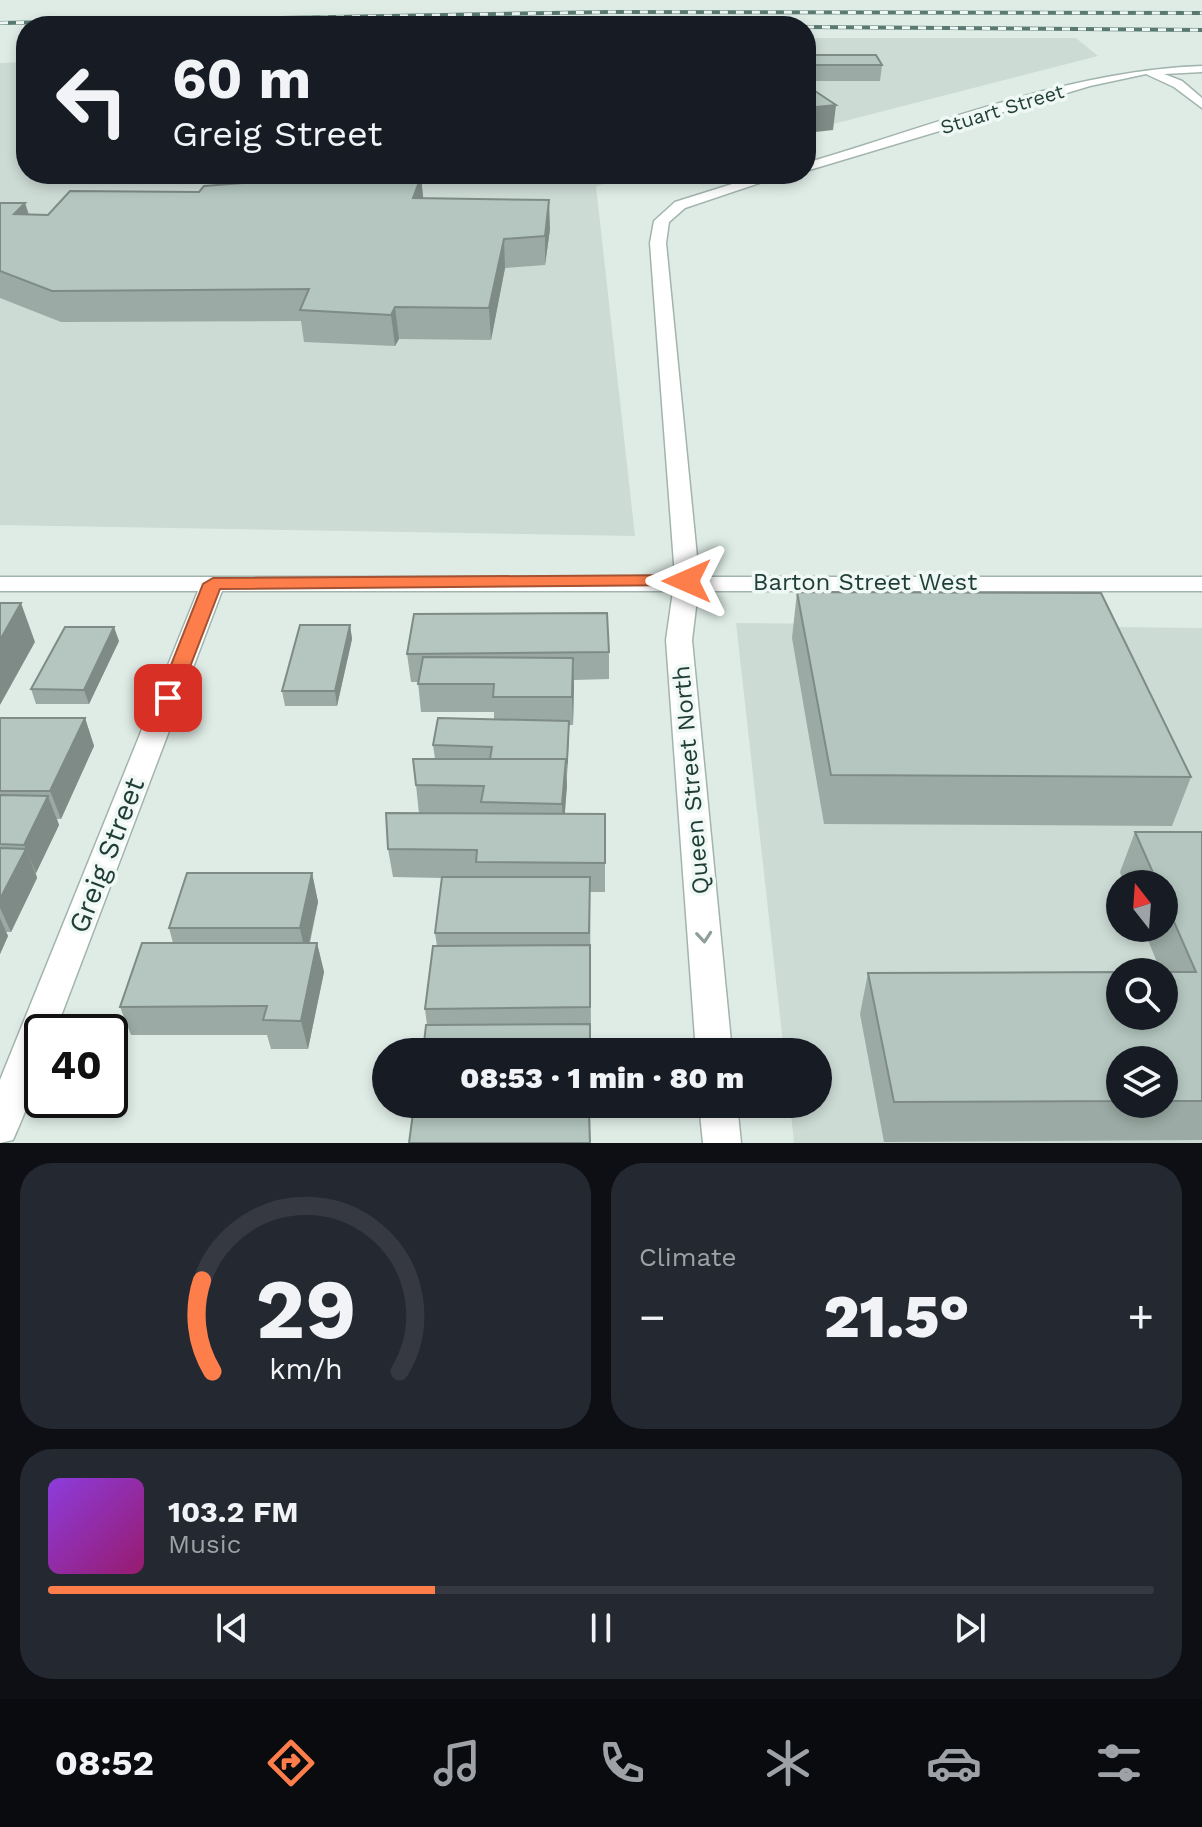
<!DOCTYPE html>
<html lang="en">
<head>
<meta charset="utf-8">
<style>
  body { margin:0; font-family:"Work Sans",sans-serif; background:#242831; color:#f1f3f6; height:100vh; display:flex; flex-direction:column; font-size:30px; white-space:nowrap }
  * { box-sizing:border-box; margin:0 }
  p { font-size:26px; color:#9ea1a6 }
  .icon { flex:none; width:44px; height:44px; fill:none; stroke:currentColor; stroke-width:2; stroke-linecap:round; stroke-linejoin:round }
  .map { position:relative; height:1143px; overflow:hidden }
  .sheet { display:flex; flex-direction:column; gap:20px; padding:20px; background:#0d0f14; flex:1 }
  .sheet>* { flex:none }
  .hud { position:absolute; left:16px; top:16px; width:800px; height:168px; border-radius:32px; box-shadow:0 4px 12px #0003; background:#171b24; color:#f1f3f6; overflow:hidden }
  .needle { width:52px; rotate:343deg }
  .fabs { position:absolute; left:1106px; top:870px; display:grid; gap:16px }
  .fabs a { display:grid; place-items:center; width:72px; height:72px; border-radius:50%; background:#171b24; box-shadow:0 4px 12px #0003; font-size:40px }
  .speed { position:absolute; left:24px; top:1014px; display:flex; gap:16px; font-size:40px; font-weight:700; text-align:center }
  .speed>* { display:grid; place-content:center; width:104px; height:104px; border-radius:50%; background:#171b24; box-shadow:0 4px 12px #0003; line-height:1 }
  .speed .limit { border:4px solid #111; border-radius:12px; background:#fff; color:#111 }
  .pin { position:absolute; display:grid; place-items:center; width:68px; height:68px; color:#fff; margin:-34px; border-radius:16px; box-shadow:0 4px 12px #0006 }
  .me { position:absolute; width:88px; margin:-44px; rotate:270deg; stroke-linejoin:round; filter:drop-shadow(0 0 6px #0008) }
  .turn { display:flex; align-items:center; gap:28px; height:168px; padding:0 24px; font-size:36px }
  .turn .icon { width:104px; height:104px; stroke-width:2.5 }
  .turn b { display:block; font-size:56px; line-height:68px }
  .big { font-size:60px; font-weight:800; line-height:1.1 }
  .sheet .tile { flex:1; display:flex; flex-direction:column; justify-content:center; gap:12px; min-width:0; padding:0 28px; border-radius:32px; background:#242831 }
  .sheet .dial { align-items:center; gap:0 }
  .dial svg { height:208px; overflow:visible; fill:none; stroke:#363941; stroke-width:7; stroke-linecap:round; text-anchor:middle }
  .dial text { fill:#f1f3f6; stroke:none }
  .song { display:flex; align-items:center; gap:24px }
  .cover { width:96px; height:96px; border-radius:12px; background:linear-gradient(135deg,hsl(270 70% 55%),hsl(320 70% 35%)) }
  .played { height:8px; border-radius:4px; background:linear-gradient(90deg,#fd7e4b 35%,#363941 35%) }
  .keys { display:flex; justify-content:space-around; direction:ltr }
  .heat { display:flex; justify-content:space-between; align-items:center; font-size:44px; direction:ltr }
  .sheet .tiles { flex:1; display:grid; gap:20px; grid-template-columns:1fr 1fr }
  .tile:last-child { grid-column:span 2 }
  .trip { position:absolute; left:372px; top:1038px; width:460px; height:80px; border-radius:40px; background:#171b24; box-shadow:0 4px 12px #0003; font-weight:800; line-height:80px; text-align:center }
  .tabs { display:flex; height:128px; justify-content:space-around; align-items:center; background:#090b0e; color:#9ea1a6 }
  .tabs .icon { width:56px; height:56px }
  .tabs .on { color:#fd7e4b }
  .tabs b { font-size:36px; color:#f1f3f6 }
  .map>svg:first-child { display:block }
  .built { fill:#cddbd5; fill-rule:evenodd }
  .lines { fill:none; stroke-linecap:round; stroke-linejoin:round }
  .minor-casing { stroke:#a2b4ae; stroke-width:3 }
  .minor { fill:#fff; fill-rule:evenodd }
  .rail-casing { stroke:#597971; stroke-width:4 }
  .rail { stroke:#eff8f4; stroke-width:3; stroke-dasharray:8; stroke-linecap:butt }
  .wall { fill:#9baaa4; fill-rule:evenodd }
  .shaded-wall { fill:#7e8b86 }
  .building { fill:#b4c6bf; stroke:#7e8b86; stroke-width:2 }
  .oneway { stroke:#8f9e9a }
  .route { fill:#fd7e4b; stroke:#a45231; stroke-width:2 }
  .labels { text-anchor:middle; stroke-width:7; stroke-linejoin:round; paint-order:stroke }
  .far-street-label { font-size:20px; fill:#1f3d36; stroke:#eff8f4 }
  .street-label { font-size:24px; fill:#1f3d36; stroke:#eff8f4 }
  .near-street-label { font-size:28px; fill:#1f3d36; stroke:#eff8f4 }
</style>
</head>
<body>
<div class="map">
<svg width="1202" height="1143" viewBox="0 0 1202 1143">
  <rect width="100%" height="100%" fill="#dfece6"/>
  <g class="built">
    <path d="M806,38H1076L1098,56L806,131Z"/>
    <path d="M26,62V174H640L596,186L635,536L0,525V63Z"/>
    <path d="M736,623L1202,628V1143H794L790,1104H818V1052H784ZM1120,884H1164V928H1120ZM1120,972H1164V1016H1120ZM1120,1060H1164V1104H1120Z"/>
  </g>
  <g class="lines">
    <g class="minor-casing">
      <g id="minor">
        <path d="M1202,66V72L1164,74L1182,81L1202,98V108L1174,87L1146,74L1090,86L806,171V163C932,126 1072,70 1202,66Z"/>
        <path d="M764,174H786L685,208L669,222L666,243L699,577H1202V591H698L692,640L732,1052H696L666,640L673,591H222L55,1032H42C42,1074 30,1101 13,1140L0,1143V1080L198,591H0V577H675L650,243L654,221L675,202Z"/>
        <path d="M699,1104H737L741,1143H703Z"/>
      </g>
    </g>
    <use href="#minor" class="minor"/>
    <g class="rail-casing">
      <g id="rail">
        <path d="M0,23L610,12L1202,13"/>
        <path d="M806,27L1202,30"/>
      </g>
    </g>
    <use href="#rail" class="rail"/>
  </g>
  <g class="wall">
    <path d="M806,55L882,65L880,81H806Z"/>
    <path d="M346,174V177H421L423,198L550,229L545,265L505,268L491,340L399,339L395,346L304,342L301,321L61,322L0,298V203H25L29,214L48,215L199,192Z"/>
    <path d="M797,592L1191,777L1172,826L824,824L792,638Z"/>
    <path d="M350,625L352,639L337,706H285L282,691Z"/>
    <path d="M119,641L89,704H36L31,689Z"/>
    <path d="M609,652V679L574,680L573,725H569L565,814H605V892H590L591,1035L427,1025L425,1009L437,946L435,933L442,878L393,877L388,849L419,814L416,785L435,759L433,745L494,719V712H421L418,682H411L407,654Z"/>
    <path d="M0,718H85L94,746L61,819H57L59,825L36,873L37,878L11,932H6L8,936L0,954Z"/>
    <path d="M1135,832H1202V1140L884,1142L860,1014L868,973L1161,972L1143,928H1164V884H1124L1120,872ZM1120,1060H1164V1104H1120Z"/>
    <path d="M312,873L318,902L310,943H317L324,972L308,1049H271L267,1035H131L120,1007L173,943L169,928Z"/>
    <path d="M421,1104H590V1143L422,1113Z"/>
  </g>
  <g class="shaded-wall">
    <path d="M836,105L833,130L806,133V108Z"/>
    <path d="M421,177L424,205L413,198Z"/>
    <path d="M549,200L550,229L545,265V236Z"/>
    <path d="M25,203L33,231L14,214Z"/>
    <path d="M504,239L505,268L491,340L489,308Z"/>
    <path d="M395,307L399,339L395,346L391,315Z"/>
    <path d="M21,603L35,642L0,705V640Z"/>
    <path d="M350,625L352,639L337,706L335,691Z"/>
    <path d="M114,627L119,641L89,704L84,690Z"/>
    <path d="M573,658L574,686L573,725L572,697Z"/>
    <path d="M85,718L94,746L61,819L50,791Z"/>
    <path d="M569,721V735L567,776V761Z"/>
    <path d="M566,759L567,787L563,833L562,804Z"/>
    <path d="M48,796L59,825L36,873L24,845Z"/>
    <path d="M26,849L37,878L11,932L0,908V899Z"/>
    <path d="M312,873L318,902L306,957L300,928Z"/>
    <path d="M0,918L8,936L0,954Z"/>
    <path d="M317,943L324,972L308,1049L301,1021Z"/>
  </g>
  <g class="building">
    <path d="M659,24L716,25V26H659Z"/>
    <path d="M806,55H876L882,65H806Z"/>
    <path d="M815,91L836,105L806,108V92Z"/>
    <path d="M324,174H345L343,177H421L413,198L549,200L545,236L504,239L489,308L395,307L391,315L300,310L309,289L52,291L0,271V203H25L14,214L48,215L70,191L199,192L204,186L322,177Z"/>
    <path d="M797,592L1101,593L1191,777L831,775Z"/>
    <path d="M0,603H21L0,640Z"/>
    <path d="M607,613L609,652L407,654L414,614Z"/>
    <path d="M300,625H350L335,691H282Z"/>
    <path d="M65,627H114L84,690L31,689Z"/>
    <path d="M423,657L573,658L572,697H493L494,684H418Z"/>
    <path d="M0,718H85L50,791H0Z"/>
    <path d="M438,718L569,721L567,761L566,759H490L492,747L433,745Z"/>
    <path d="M413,759H566L562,804L481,802L484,786L416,785Z"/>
    <path d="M0,795L48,796L24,845L0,844Z"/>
    <path d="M386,813L605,814V863L476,862L477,850L388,849Z"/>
    <path d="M1135,832H1202V1101H1164V1060H1120V1101L894,1102L868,973L1120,972V1016H1164V972H1196L1164,899V884H1158Z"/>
    <path d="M0,848L26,849L0,899Z"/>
    <path d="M187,873H312L300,928H169Z"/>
    <path d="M442,877H590L589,933H435Z"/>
    <path d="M142,943H317L301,1021L263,1020L267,1006L120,1007Z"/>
    <path d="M590,945V1007L425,1009L433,946Z"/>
    <path d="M590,1024V1052H423L426,1025Z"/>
    <path d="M589,1111L590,1143H409L413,1113Z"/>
  </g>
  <defs><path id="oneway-chevron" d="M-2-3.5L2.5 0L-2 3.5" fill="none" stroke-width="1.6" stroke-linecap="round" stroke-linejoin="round" transform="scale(2)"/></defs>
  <use class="oneway" href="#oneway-chevron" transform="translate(704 937) rotate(85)"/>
  <path class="route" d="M687,575L696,581L693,585L220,589L178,698L168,705L158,698L203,584L213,578Z"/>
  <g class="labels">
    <g class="far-street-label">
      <text transform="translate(1002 109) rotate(-17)" y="7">Stuart Street</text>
    </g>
    <g class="street-label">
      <text x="865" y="590">Barton Street West</text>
      <text transform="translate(691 780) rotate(-95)" y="8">Queen Street North</text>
    </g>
    <g class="near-street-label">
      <text transform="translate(106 855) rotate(-69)" y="10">Greig Street</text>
    </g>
  </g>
</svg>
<div class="fabs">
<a><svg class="needle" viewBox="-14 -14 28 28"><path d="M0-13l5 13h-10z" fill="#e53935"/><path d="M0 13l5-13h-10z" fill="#9ea1a6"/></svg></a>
<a><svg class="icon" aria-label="search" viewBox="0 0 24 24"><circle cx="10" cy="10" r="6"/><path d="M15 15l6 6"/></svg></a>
<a><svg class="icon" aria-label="layers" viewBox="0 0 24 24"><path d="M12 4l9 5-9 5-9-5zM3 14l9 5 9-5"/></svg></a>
</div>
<div class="speed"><div class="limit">40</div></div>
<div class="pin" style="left:168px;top:698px;background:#d93025"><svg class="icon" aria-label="arrive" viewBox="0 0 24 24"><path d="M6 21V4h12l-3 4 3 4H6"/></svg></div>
<svg class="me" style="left:687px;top:581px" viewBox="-20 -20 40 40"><path d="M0-17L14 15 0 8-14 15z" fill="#fd7e4b" stroke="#fff" stroke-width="4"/></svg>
<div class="trip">08:53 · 1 min · 80 m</div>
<div class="hud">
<div class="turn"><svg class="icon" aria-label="left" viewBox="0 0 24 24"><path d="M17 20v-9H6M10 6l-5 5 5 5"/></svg><div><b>60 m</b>Greig Street</div></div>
</div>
</div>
<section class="sheet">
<div class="tiles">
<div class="tile dial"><svg viewBox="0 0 100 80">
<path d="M14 69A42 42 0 1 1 86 69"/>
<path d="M14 69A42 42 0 0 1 10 34" stroke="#fd7e4b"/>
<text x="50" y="56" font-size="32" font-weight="700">29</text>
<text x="50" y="72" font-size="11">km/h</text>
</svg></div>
<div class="tile"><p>Climate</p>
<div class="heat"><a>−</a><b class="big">21.5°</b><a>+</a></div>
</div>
<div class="tile">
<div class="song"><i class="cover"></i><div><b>103.2 FM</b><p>Music</p></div></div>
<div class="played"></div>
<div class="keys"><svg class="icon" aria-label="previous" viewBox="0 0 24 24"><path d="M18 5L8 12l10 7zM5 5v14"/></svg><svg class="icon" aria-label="pause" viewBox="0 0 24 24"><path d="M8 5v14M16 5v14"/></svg><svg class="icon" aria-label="next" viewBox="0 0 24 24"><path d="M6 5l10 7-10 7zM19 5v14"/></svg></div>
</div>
</div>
</section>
<nav class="tabs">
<b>08:52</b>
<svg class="icon on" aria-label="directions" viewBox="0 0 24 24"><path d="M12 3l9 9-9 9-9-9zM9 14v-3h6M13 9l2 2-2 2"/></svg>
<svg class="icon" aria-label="music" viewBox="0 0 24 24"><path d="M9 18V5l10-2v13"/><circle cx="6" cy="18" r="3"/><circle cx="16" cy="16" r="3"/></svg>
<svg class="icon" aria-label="phone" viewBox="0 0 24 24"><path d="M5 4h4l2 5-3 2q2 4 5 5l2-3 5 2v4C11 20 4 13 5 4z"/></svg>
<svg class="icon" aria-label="climate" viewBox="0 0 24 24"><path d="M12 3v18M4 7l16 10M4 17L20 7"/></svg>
<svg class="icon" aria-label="car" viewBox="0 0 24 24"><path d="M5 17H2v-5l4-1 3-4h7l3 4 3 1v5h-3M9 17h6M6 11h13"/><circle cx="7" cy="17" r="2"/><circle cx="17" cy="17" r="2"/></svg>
<svg class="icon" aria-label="filters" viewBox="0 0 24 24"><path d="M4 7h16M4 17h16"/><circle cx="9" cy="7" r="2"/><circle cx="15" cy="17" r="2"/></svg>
</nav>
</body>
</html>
